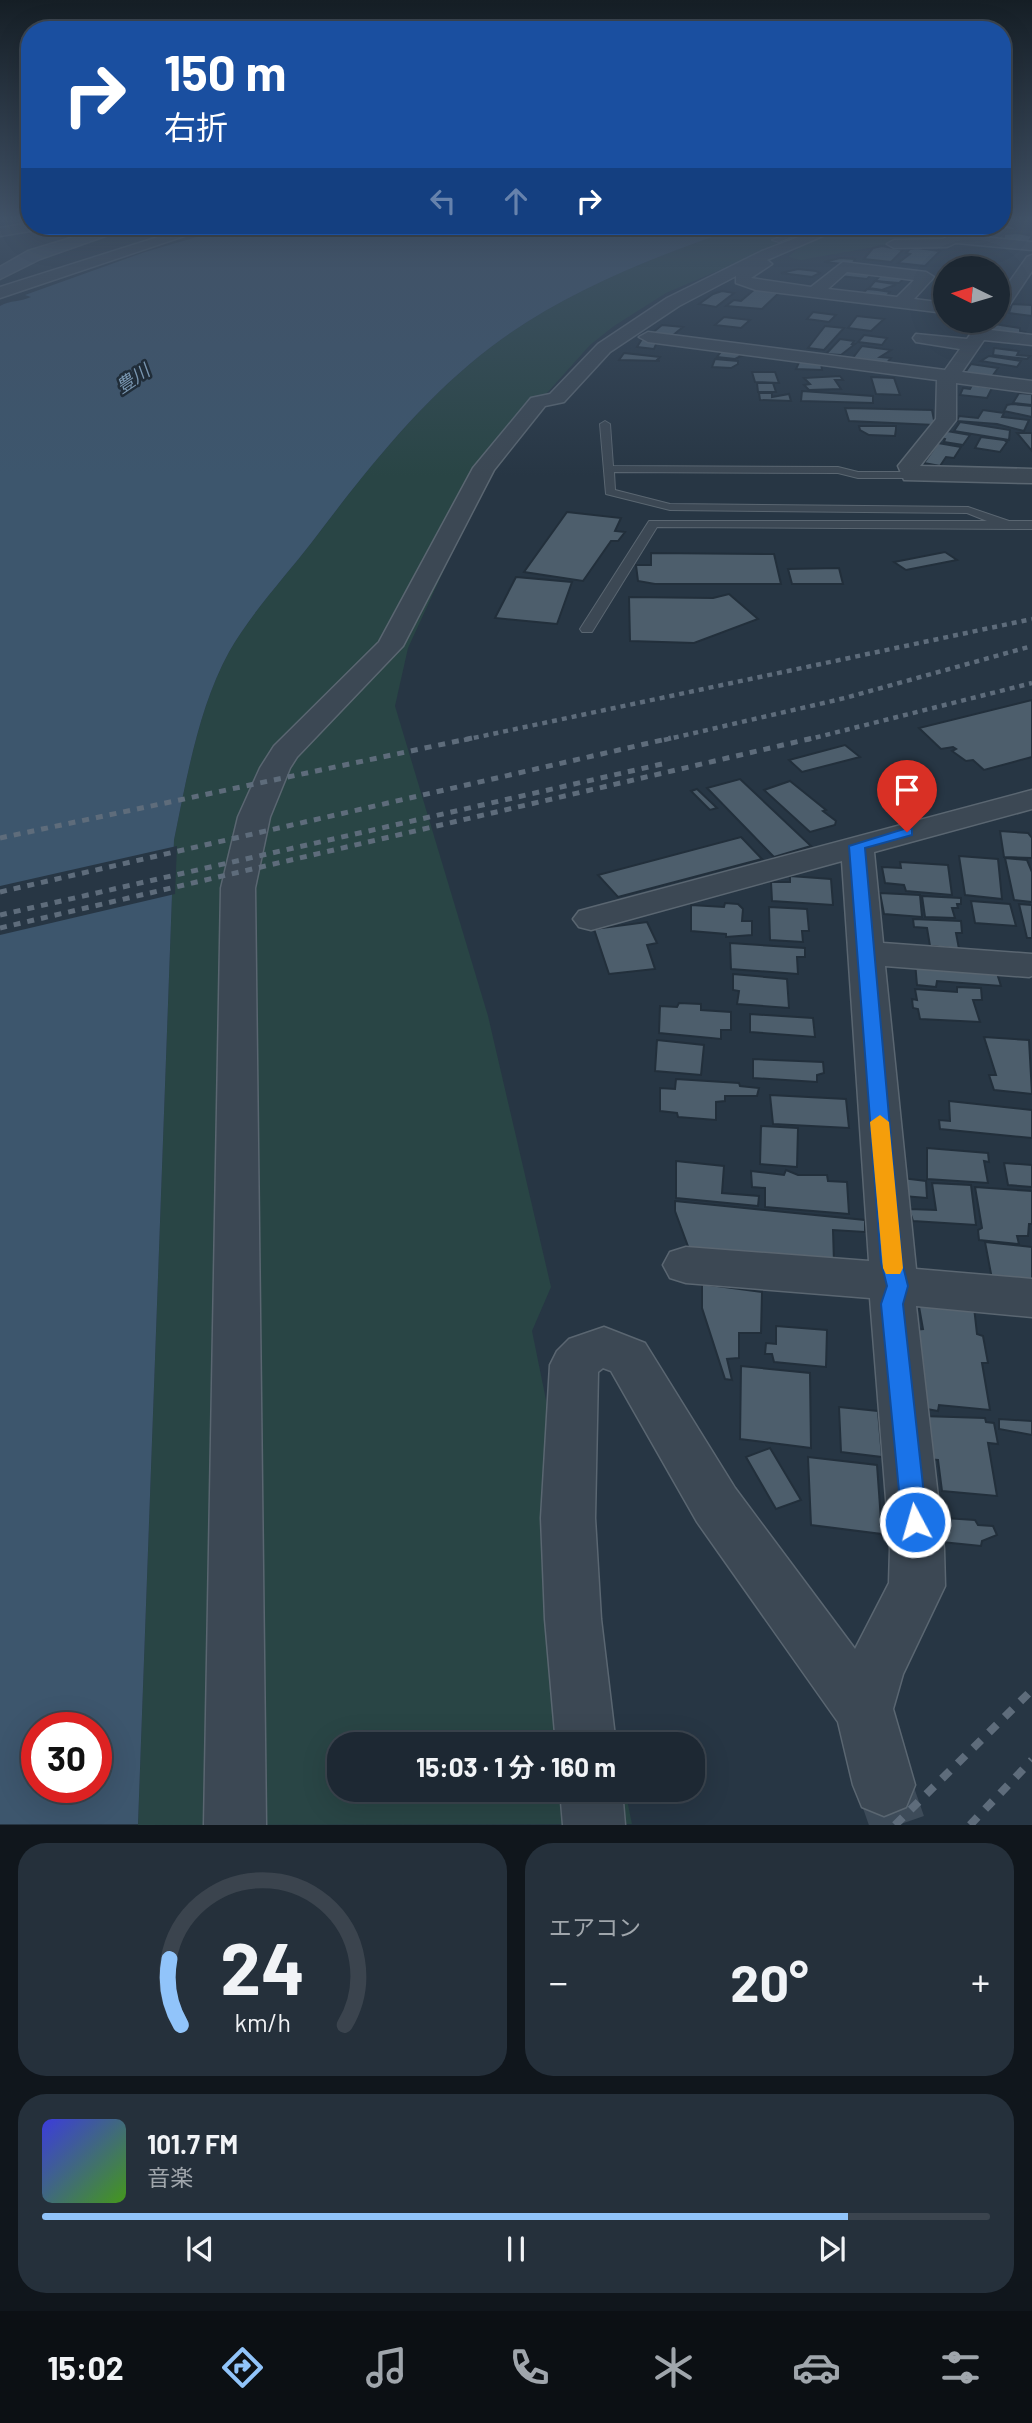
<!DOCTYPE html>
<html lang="ja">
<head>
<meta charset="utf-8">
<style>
  body { margin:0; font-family:Barlow,"Noto Sans JP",sans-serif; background:#25303b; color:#f1f3f6; height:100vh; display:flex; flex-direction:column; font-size:26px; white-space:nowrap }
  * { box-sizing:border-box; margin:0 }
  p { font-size:23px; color:#a0a6ac }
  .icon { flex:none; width:38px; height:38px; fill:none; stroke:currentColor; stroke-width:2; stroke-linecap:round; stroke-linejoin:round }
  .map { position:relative; height:1825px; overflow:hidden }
  .drawer { display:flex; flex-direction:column; gap:18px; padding:18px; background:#10161c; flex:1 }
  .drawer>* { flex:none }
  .guide { position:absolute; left:21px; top:21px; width:990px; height:214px; border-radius:28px; box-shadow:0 7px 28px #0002,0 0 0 2px #3b444e; background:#1a4fa0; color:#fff; overflow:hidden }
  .needle { width:46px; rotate:275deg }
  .controls { position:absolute; left:933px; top:256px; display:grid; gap:14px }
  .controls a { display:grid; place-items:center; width:77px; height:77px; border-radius:50%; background:#1d2833; box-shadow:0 7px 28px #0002,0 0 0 2px #3b444e; font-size:35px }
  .speed { position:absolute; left:21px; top:1712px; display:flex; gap:14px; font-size:35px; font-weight:700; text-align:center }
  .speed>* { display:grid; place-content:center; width:91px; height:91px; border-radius:50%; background:#1d2833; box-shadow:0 7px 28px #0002,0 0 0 2px #3b444e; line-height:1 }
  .speed .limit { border:10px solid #d22; background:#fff; color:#111 }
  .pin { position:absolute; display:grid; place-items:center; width:60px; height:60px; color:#fff; margin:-72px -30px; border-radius:50% 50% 50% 0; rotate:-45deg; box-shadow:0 0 7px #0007 }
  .pin .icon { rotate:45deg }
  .me { position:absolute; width:77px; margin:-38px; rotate:354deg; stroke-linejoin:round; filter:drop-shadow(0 0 5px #0008) }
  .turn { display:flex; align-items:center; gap:24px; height:147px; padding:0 28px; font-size:32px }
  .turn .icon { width:91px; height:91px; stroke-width:2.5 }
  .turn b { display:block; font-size:49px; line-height:60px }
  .lanes { display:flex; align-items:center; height:66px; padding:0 28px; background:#0003; justify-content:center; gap:35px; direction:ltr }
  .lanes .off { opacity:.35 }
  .big { font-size:52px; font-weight:700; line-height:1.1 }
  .drawer .tile { flex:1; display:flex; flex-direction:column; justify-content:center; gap:10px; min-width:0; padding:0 24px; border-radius:28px; background:#25303b }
  .drawer .dial { align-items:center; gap:0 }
  .dial svg { height:182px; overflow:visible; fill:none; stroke:#3b444e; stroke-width:7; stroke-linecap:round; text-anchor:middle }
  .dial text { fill:#f1f3f6; stroke:none }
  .song { display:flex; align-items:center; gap:21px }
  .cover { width:84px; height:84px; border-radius:10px; background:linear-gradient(135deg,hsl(240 70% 55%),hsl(100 70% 35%)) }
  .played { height:7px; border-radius:4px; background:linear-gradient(90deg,#91c4fa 85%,#3b444e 85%) }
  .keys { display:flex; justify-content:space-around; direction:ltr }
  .heat { display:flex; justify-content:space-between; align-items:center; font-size:38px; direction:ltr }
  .drawer .tiles { flex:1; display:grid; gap:18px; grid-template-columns:1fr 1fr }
  .tile:last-child { grid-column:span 2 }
  .trip { position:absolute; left:327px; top:1732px; width:378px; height:70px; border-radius:28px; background:#1d2833; box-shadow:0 7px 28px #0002,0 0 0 2px #3b444e; font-weight:700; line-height:70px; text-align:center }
  .dock { display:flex; height:112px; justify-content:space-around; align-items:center; background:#0c1014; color:#a0a6ac }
  .dock .icon { width:49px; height:49px }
  .dock .current { color:#91c4fa }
  .dock b { font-size:32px; color:#f1f3f6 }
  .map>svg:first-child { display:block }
  .green { fill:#294545 }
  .water { fill:#3d566d; fill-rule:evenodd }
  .pier { fill:#273644 }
  .building { fill:#4d5e6c; stroke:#222f3b; stroke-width:2 }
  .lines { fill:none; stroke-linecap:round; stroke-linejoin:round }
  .minor-tunnel { stroke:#3d4b59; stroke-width:55; stroke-dasharray:55 28; stroke-linecap:butt }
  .service-casing { stroke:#5a6671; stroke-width:2 }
  .minor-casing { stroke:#5a6671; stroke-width:3 }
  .secondary-casing { stroke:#5a6671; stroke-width:3 }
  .service { fill:#3c4854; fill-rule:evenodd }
  .minor { fill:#3c4854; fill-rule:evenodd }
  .secondary { fill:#495767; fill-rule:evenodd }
  .rail-far2 { stroke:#5e6c7b; stroke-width:4.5; stroke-dasharray:5 5; stroke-linecap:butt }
  .rail-far1 { stroke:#5e6c7b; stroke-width:5; stroke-dasharray:7 7; stroke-linecap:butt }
  .rail { stroke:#5e6c7b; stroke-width:8; stroke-dasharray:11 11; stroke-linecap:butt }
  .route { fill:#1a73e8; stroke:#114b97; stroke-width:2 }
  .slow { fill:#f59e0b }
  .labels { text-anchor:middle; stroke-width:5; stroke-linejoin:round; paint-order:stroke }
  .far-water-label { font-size:18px; font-style:italic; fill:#7996b0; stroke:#202d39 }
</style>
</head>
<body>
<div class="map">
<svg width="1032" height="1825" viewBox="0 0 1032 1825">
  <rect width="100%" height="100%" fill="#273644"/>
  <g class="green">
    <path d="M744,226H822L666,293L614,326L590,345L547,393L528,400L474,472L488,474L408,648L395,706L488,1016L551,1287L532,1331L616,1745H340V1790H625L632,1824L138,1825L174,840C187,777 198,709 229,652C251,613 285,577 312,542C365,472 421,400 491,347C564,291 658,255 744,226Z"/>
    <path d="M847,226H961L944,242L891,244L801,260L788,257L801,246L798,245Z"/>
  </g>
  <path class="water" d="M235,226H744C658,255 564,291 491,347C421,400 365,472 312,542C285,577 251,613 229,652C198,709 187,777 174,840L138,1824H0V306C11,300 20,302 31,297L25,295L145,252ZM37,1727H96V1787H37Z"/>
  <path class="pier" d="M177,846L175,894L0,935V886Z"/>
  <g class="building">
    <path d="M1003,223L1016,228L1014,230L976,227Z"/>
    <path d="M964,230L979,231L978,233L985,234L956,235Z"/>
    <path d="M1018,233L1032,236L1028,242L995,239L1004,238V234Z"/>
    <path d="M882,246L903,250L891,262L864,259L873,248Z"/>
    <path d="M917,248L940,251L925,266L898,263L910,254L906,253L910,249Z"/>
    <path d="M840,258L855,259L852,265L824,262Z"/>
    <path d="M798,269L816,271L820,273L812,277L781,273Z"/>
    <path d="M846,271L872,274L867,279L840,276Z"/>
    <path d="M882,274L905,278L899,283L875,281Z"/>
    <path d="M875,281L894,284L895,285L882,290L869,288Z"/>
    <path d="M756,288L781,291L762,309L726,306L734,300L741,301Z"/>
    <path d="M867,289L878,290L890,292L885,298L861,295Z"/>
    <path d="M722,291L734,293L716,307L699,304L713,294Z"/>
    <path d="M1012,304L1032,305V316L1009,313Z"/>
    <path d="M813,312L836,315L829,322L807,319Z"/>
    <path d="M857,316L884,319L871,331L848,328Z"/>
    <path d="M724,317L750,320L741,328L715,325Z"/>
    <path d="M994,324L1020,328V331L1025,332L1022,334L990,331Z"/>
    <path d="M662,325L683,327L672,336L651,334Z"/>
    <path d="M825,326L844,328L824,350L808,348Z"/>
    <path d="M864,335L887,338L882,345L858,342Z"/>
    <path d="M642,339L658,340L654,349L637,347Z"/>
    <path d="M840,339L854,341L852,344H855L841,355L826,354Z"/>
    <path d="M862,346L891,350L880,357L891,358L886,364L852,359Z"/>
    <path d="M994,348L1019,351L1017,355L1030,356L1027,359L993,355Z"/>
    <path d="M723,349L742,351L740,355H743L735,359L717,357Z"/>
    <path d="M624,353L660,357L656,361H660L619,360Z"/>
    <path d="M989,356L1021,361L1017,367L981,361Z"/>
    <path d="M715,359L738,361V364L731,368L712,367Z"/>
    <path d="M800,360L821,362L822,370L796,369Z"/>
    <path d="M971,364L998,368L991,378L964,374Z"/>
    <path d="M752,372H775L779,383L755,382Z"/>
    <path d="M840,376L843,380H835L841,389L809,390L804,385L810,384L804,378Z"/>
    <path d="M871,377L894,378L900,395L876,394Z"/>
    <path d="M757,383H773L776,392H758Z"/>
    <path d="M972,385L992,388L987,398L960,395L963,388L970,389Z"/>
    <path d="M802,391L873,396V403L801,401Z"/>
    <path d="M759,393H772V397L789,394L791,401L760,400Z"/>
    <path d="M1019,393L1032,394V405L1013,403Z"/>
    <path d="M1012,404L1032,406V417L1004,411L1007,405Z"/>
    <path d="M845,408L932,410L935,425L849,421Z"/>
    <path d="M983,410L1004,413L1002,417L1029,420L1024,431L997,424L957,421L959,416L978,418Z"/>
    <path d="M960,422L1010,430L1009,440L954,431Z"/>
    <path d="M859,426H896V429L895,436L869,435L860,430Z"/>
    <path d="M947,431L970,435L963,445L944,442L945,439L941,438Z"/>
    <path d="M1017,433H1032V451Z"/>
    <path d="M981,437L1004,440L1007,442L1000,452L975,448Z"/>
    <path d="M938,443L961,447L954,458L946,457L940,466L924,463Z"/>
    <path d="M567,512L621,518L615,531L625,532L618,541H611L583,581L524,572Z"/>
    <path d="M945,552L957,560L906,570L894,562Z"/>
    <path d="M651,553L774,554L781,584H655L638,581L636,565H651Z"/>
    <path d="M839,568L843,584H792L788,569Z"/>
    <path d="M516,577L572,582L557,624L495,618Z"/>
    <path d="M729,594L758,619L694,643L630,641L629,597L713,598Z"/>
    <path d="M1032,700V757L984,770L973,760L966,761L952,751L956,749L953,747L941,749L919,728Z"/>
    <path d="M845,745L860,757L802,772L789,760Z"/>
    <path d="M740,779L811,846L774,857L707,788Z"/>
    <path d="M790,781L826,810L823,811L836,821L835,825L810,832L764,790Z"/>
    <path d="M697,789L717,808L710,810L691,791Z"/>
    <path d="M1000,831L1028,833L1032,838V858L1004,857Z"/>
    <path d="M741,837L762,859L618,897L598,875Z"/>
    <path d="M959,856L998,859L1002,899L965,895Z"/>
    <path d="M1005,858L1027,860L1032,872V902L1014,900Z"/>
    <path d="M900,862L948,865L952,895L906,891L904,885L885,883L882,867L901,868Z"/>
    <path d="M790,876L831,879L833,905L772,901L771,882H790Z"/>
    <path d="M880,893L920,895L922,917L884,914Z"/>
    <path d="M922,896L961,898V904H957L958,908H952L955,918L925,917Z"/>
    <path d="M971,901L1010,904L1016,926L975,923Z"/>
    <path d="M725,903L738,904L743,909L742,921H752V935L726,937V934L691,931V905L724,907Z"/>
    <path d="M1019,904L1032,905V938H1027Z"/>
    <path d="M769,907L807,909L809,931H802L803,942L770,940Z"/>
    <path d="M913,919L961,921L962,933H956L959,949L930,946L927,928L914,927Z"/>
    <path d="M647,922L657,943L647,945L655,969L609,974L594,929Z"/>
    <path d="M730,943L805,948V957H797L798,974L731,969Z"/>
    <path d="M915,962L995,967L1001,986L937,981L936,987L917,985Z"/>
    <path d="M733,974L787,979L789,1008L737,1004L739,991L733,990Z"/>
    <path d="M957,987L981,988L982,1000H973L980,1022L920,1019L918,1009L913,1008L912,999L917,1000L915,989L957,992Z"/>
    <path d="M679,1003L701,1004V1010L731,1012V1030H721V1039L659,1033L660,1006L677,1007Z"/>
    <path d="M750,1014L813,1018L815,1037L750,1032Z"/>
    <path d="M984,1037L1029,1040L1032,1094L994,1090L989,1075H996Z"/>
    <path d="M657,1040L704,1045L701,1075L655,1071Z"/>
    <path d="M753,1059L823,1062L824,1073L817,1075V1082L753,1078Z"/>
    <path d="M676,1079L739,1083L740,1086L759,1088L757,1096H725V1101L716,1102V1120L678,1117L677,1113L660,1111V1088L675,1089Z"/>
    <path d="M770,1095L846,1099L849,1128L773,1124Z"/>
    <path d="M949,1101L1032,1110V1138L940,1129L939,1120L950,1121Z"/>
    <path d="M761,1126L798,1128L797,1167L760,1164Z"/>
    <path d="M927,1148L988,1153L989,1162L984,1161L988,1183L927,1179Z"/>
    <path d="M676,1161L724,1166L722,1193L759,1196L758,1206L676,1198Z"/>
    <path d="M1004,1163L1032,1165V1187L1008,1185Z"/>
    <path d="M786,1170L798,1175H827L828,1181L847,1182L849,1214L765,1207V1188L752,1187L751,1171L784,1175Z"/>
    <path d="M902,1178L926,1181L927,1198L903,1196Z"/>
    <path d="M932,1183L971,1185L976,1225L913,1221L909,1209L936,1210Z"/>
    <path d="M975,1187L1032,1191V1224H1029L1028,1236H1017L1019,1244L979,1240L978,1230L982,1228Z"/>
    <path d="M675,1201L865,1220V1232L833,1230L834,1263L689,1249L675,1211Z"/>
    <path d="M985,1242L1032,1247V1283L992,1279Z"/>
    <path d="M702,1284L762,1292L761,1333H739V1358L727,1359L732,1380L725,1379L702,1308Z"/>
    <path d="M918,1301L974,1307L977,1334L983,1336L988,1363H982L990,1410L939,1405L938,1411L921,1408L913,1330L923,1329Z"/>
    <path d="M776,1326L827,1330L826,1367L774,1362L772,1354H765L766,1343L776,1344Z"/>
    <path d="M741,1366L810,1373L811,1448L740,1439Z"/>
    <path d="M839,1407L878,1411L882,1457L841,1452Z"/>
    <path d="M921,1416L985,1418L986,1422L994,1423L998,1444L988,1443L997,1496L942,1491L938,1460L925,1459Z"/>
    <path d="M999,1419L1032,1421V1435L999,1429Z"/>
    <path d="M770,1448L801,1500L776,1509L746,1457Z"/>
    <path d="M808,1457L877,1465L882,1534L811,1525Z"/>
    <path d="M929,1517L975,1520L978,1525L993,1526L997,1535L982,1541L981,1546L932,1541Z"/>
  </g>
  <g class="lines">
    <path class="minor-tunnel" d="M884,1785L898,1825"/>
    <g class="service-casing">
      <g id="service">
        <path d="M808,226H818L779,242L772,240Z"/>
        <path d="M605,421L610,424L613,466L838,467L858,472H912L917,475L912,478H858L838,473L614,472L615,490L670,504L968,507L1009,521H1032V529L657,527L592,632H582L580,629L649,521H987L967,513L670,510L606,494L600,424Z"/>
      </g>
    </g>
    <g class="minor-casing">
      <g id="minor">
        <path d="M30,223V226H43L36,230L0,236V228Z"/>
        <path d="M193,226H214L0,298V287Z"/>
        <path d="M827,226H846L767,260L772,264L751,278L811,287L843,262L926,272L934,277L914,299L945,303V313L756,290L736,283V276L679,306L610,352L564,402L545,406L494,470L403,646L297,757L290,768L270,817L255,888L266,1825H204L221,888L238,817L260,768L274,746L379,642L473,468L531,398L550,394L598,344L667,298L762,251ZM847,272L914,280L897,297L828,289Z"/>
        <path d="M952,234L1032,242V250L956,243L947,247L894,248L887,244L894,240L943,239Z"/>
        <path d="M1032,255V271L1004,313L998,314V298L1027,257Z"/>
        <path d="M980,320H997L991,330L1032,335V345L984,340L962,372L1032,381V393L956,383V420L920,466L1032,469V483L904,480L898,466L936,419L937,380L648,342L639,337L648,332L945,370L960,349L916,342L913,338L916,334L967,339Z"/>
        <path d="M1032,790V809L874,852L883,943L1032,954V976L1029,977L885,966L916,1269L1032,1279V1317L916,1306L944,1549L945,1586L903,1674L893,1709L915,1785L906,1807L884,1816L862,1807L853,1785L838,1722L697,1522L611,1371L603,1368L598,1372L595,1518L601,1619L616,1745H556L545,1619L541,1518L550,1365L557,1351L569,1339L604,1327L645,1343L735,1488L855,1649L889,1583L890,1549L870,1298L686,1283L670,1278L663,1265L670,1252L686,1247L869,1261L842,861L591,930L579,927L573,919L579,911Z"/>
        <path d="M560,1790H622L625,1825H563Z"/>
      </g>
    </g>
    <g class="secondary-casing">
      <path id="secondary" d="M110,226H134L40,259L0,279V267L28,251Z"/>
    </g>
    <use href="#service" class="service"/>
    <use href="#minor" class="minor"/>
    <use href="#secondary" class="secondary"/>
    <g class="rail-far2">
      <path d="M464,740L1032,619"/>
      <path d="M664,740L845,698L1032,646"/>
      <path d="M806,740L1032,683"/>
    </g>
    <g class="rail-far1">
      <path d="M0,838L472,738"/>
      <path d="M0,892L671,738"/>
      <path d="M0,915L662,764"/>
      <path d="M0,928L813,738"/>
    </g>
    <g class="rail">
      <path d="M895,1825L1032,1690"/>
      <path d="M970,1825L1032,1760"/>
    </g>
  </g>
  <linearGradient id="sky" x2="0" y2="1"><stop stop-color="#151e25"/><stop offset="0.46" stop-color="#415267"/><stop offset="1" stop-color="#415267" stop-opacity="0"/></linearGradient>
  <rect width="1032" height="476" fill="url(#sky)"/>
  <path class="route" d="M907,828L912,829V835L865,848L902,1262L908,1286L903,1304L927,1522L923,1530L915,1533L906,1530L902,1522L881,1304L887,1286L881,1262L849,846Z"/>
  <path class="slow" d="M880,1115L889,1122L903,1268L900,1274H886L883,1268L870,1122Z"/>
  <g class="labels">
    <g class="far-water-label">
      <text transform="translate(133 379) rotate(-34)" y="6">豊川</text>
    </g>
  </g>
</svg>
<div class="controls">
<a><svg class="needle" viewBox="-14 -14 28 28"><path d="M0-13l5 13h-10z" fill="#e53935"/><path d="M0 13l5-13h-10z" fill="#a0a6ac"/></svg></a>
</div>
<div class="speed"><div class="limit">30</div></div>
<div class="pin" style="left:907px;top:832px;background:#d93025"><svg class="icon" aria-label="arrive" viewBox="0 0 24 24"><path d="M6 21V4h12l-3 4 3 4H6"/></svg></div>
<svg class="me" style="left:915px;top:1522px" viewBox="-20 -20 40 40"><circle r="17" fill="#1a73e8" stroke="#fff" stroke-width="3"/><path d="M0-11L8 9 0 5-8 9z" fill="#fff"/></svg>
<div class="trip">15:03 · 1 分 · 160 m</div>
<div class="guide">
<div class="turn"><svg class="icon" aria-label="right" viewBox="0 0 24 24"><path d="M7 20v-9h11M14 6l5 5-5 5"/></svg><div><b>150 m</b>右折</div></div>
<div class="lanes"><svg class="icon off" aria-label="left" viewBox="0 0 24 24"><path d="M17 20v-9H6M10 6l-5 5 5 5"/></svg><svg class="icon off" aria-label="ahead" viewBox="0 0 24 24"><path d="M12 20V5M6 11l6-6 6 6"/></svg><svg class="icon" aria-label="right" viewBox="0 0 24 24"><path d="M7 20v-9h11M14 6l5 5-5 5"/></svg></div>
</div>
</div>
<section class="drawer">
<div class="tiles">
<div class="tile dial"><svg viewBox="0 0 100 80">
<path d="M14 69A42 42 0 1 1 86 69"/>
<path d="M14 69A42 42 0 0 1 9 40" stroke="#91c4fa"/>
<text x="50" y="56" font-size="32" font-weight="700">24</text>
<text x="50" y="72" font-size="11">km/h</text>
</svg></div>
<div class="tile"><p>エアコン</p>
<div class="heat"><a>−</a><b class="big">20°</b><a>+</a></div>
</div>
<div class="tile">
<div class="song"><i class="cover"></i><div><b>101.7 FM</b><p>音楽</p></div></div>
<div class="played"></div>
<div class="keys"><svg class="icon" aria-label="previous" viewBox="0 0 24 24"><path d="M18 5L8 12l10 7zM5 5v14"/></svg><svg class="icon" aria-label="pause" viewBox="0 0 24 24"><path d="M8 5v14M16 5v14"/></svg><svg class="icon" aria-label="next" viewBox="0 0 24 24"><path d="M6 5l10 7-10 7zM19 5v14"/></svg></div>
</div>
</div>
</section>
<nav class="dock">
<b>15:02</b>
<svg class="icon current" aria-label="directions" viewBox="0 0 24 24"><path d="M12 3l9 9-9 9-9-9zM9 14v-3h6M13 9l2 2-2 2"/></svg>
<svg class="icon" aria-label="music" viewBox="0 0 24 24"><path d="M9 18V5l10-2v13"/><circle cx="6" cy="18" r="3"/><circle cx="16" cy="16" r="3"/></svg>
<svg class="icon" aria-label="phone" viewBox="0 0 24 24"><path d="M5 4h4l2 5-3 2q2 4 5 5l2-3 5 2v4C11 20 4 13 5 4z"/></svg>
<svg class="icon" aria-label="climate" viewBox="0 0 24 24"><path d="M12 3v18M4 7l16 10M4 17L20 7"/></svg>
<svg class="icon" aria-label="car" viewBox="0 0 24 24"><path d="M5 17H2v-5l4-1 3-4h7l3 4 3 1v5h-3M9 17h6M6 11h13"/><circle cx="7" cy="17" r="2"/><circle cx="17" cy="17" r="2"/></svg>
<svg class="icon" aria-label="filters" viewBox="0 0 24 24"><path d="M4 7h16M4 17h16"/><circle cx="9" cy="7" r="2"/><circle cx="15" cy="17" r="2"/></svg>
</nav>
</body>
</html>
